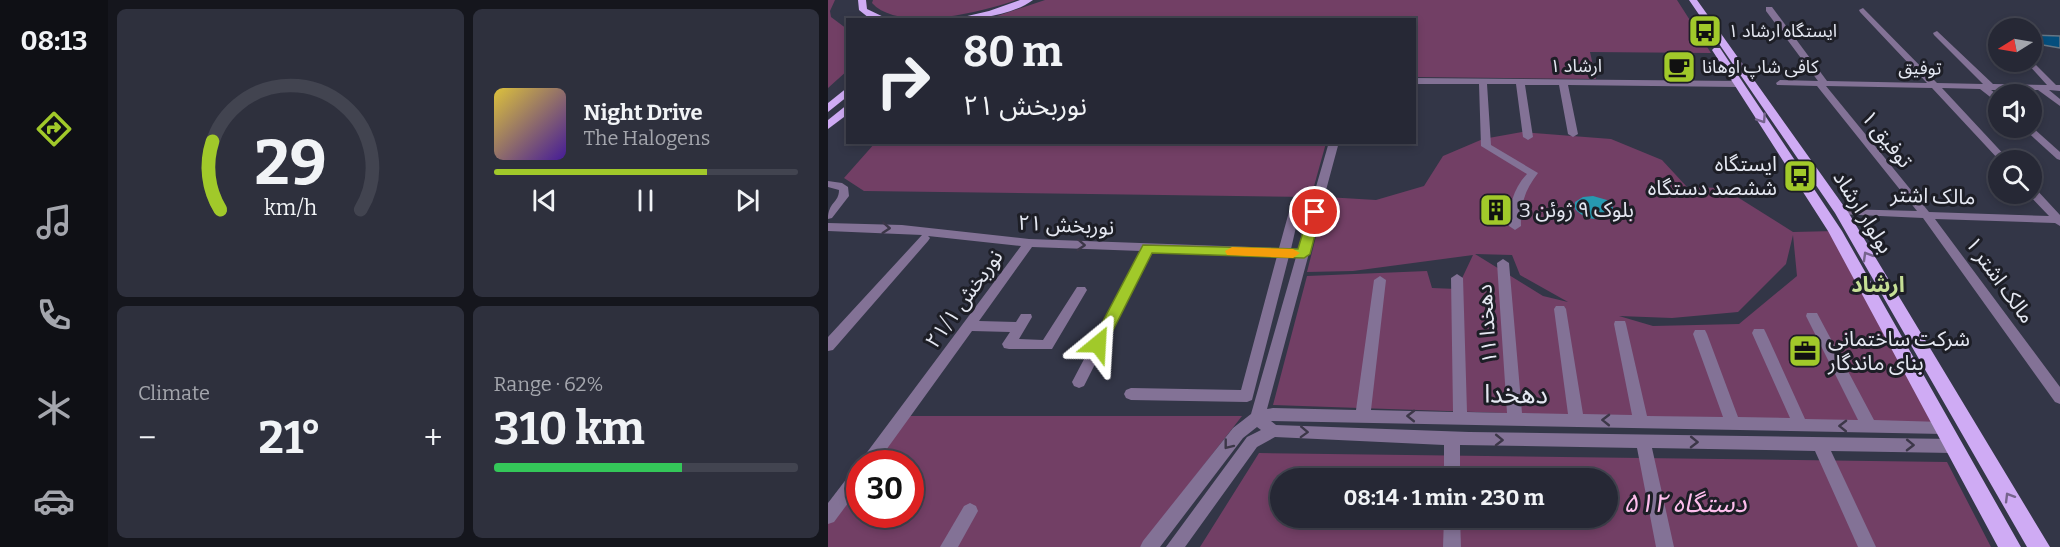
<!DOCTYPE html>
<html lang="en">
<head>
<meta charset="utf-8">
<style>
  body { margin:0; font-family:Bitter,"Noto Sans Arabic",serif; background:#2e303d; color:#f1f3f6; height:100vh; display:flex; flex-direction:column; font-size:22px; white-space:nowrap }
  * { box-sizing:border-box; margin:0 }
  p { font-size:20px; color:#a4a6ad }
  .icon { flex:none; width:33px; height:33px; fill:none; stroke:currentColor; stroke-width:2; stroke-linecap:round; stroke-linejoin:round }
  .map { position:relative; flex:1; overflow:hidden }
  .drawer { display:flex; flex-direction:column; gap:9px; padding:9px; background:#15161d; width:720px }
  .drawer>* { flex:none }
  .banner { position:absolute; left:18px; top:18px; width:570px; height:126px; border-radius:0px; box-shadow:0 3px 9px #0003,0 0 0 2px #424450; background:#262835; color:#f1f3f6; overflow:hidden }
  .needle { width:39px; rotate:259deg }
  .tools { position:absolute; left:1160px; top:18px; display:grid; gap:12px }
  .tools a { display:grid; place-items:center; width:54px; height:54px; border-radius:50%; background:#262835; box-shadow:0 3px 9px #0003,0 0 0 2px #424450; font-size:30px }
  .speed { position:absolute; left:18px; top:450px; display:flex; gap:12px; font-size:30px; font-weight:700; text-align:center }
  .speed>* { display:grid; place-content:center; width:78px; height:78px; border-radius:50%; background:#262835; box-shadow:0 3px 9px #0003,0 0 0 2px #424450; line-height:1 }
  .speed .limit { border:9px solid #d22; background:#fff; color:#111 }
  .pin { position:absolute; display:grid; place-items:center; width:51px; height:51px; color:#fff; margin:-26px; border:3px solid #fff; border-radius:50%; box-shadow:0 2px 6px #0007 }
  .me { position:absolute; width:66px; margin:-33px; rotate:27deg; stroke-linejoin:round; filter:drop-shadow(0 0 4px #0008) }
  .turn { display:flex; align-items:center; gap:21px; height:126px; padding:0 18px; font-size:27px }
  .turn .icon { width:78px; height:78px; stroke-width:2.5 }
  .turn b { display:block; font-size:42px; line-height:51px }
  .big { font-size:45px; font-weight:700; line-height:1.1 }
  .drawer .widget { flex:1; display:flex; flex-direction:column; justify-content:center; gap:9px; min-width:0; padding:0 21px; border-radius:9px; background:#2e303d }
  .drawer .dial { align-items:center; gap:0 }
  .dial svg { height:156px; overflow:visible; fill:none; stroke:#424450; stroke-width:7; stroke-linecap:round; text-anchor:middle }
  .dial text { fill:#f1f3f6; stroke:none }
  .song { display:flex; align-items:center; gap:18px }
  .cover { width:72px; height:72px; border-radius:9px; background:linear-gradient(135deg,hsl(50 70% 55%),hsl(260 70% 35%)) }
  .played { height:6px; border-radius:3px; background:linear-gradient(90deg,#a1c92a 70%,#424450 70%) }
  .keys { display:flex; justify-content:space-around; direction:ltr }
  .heat { display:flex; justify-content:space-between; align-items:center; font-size:33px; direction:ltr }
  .charge { height:9px; border-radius:4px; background:linear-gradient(90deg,#34c759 62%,#424450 0) }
  .drawer .tiles { flex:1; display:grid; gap:9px; grid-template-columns:repeat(2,1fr) }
  .trip { position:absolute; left:442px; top:468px; width:348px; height:60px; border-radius:30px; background:#262835; box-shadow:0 3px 9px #0003,0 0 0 2px #424450; font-weight:700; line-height:60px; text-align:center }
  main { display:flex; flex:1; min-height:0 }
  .dock { display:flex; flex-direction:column; width:108px; justify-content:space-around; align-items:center; background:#0f1015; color:#a4a6ad }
  .dock .icon { width:42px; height:42px }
  .dock .on { color:#a1c92a }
  .dock b { font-size:27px; color:#f1f3f6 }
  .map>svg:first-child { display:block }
  .green { fill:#723f65; fill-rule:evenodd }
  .water { fill:#2799b0 }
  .building { fill:#044e7d; stroke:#667684; stroke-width:1.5 }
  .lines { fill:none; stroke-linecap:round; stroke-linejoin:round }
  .minor { fill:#837296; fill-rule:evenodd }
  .major { fill:#cfabf4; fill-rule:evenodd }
  .oneway { stroke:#76648d }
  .oneway2 { stroke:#3c3748 }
  .route { fill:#a1c92a; stroke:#69831b; stroke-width:1.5 }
  .slow { fill:#f59e0b }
  .labels { text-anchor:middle; stroke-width:6; stroke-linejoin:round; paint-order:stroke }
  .far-poi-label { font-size:18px; fill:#e5e8f2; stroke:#1d1e26; text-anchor:start }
  .far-street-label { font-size:18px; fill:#e5e8f2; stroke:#1d1e26 }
  .street-label { font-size:21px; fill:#e5e8f2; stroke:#1d1e26 }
  .poi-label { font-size:21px; fill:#e5e8f2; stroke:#1d1e26; text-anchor:start }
  .neighbourhood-label { font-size:22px; font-weight:bold; fill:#c6df95; stroke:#1d1e26 }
  .near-street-label { font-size:26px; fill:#e5e8f2; stroke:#1d1e26 }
  .near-park-label { font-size:26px; font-style:italic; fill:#febeed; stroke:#1d1e26 }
</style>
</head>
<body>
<main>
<nav class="dock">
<b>08:13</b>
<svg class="icon on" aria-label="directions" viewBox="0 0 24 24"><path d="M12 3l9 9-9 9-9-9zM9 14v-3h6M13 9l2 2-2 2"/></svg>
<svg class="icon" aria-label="music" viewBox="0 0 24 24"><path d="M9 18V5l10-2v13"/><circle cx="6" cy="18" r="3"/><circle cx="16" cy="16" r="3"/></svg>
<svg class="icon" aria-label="phone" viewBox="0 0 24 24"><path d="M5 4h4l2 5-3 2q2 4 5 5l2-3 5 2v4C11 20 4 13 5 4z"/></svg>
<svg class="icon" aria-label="climate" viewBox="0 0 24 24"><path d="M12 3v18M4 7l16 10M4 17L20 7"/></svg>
<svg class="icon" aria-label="car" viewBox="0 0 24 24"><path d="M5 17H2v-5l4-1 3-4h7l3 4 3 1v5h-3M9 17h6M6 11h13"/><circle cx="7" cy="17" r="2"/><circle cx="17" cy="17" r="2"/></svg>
</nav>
<section class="drawer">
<div class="tiles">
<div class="widget dial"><svg viewBox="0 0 100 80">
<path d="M14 69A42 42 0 1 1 86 69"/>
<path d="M14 69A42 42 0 0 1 10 34" stroke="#a1c92a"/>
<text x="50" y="56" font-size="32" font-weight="700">29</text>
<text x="50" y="72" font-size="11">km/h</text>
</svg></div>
<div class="widget">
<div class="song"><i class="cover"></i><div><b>Night Drive</b><p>The Halogens</p></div></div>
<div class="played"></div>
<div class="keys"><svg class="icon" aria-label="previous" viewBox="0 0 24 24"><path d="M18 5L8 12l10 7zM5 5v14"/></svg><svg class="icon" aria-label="pause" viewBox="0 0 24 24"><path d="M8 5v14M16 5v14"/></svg><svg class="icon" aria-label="next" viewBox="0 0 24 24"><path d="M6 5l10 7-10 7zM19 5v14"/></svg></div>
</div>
<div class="widget"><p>Climate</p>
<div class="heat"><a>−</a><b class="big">21°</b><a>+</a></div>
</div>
<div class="widget"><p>Range · 62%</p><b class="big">310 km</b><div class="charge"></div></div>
</div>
</section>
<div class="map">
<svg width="1232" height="547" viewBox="0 0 1232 547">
  <rect width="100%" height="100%" fill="#333647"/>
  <g class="green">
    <path d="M0,0H7L2,11L3,17L19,29L20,70L0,88Z"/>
    <path d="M45,0H188C155,12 71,33 44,3Z"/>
    <path d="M217,0H849L883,53L762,52L768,79L587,77L586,20L160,19Z"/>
    <path d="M694,132L783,139L834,160L859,187L895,188L965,232L1007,231L1115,428L445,405L479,276L599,271L604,288L629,289L645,255L525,271L479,272L498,197L548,200L596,186L615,156L655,139ZM965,235L969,276L911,324L825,326L791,316L844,318L910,312L958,264ZM647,254L684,255L692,275L740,302L715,296Z"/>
    <path d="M47,143V142L498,143L483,197L36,191L16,178Z"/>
    <path d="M77,416H414L312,547H0V522L31,479L32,514H82V464L42,463Z"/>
    <path d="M431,453L1119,462L1163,547H372ZM453,478H780V518H453Z"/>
  </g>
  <path class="water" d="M765,196L779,200L785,207L784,214C771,222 757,220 747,209V202L755,197Z"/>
  <g class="building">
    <path d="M1203,35L1232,36V48L1215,45Z"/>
    <path d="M659,201L673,203L675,214L672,216L661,217Z"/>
  </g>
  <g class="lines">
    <g class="minor">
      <path d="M938,7H944L999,81L1099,83L1032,12L1031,10L1035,8L1109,83L1155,84L1106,35L1105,33L1109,31L1165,84L1219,85L1198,62H1203V60L1228,85H1232V91L1221,90L1232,99V106L1210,90H1163L1170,95V103L1152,89L1114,88L1181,160H1171L1104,88L998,86L1101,212L1221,216L1200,194H1203V187L1207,188L1232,215V226L1227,223L1107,219L1232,387V404L1227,402L1095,218L1009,214L1008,212L1009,210L1013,209L1089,211L989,86L949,85L948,83L952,80L990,81L938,11Z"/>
      <path d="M586,78L910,81L914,84L910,87L740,85L750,134L745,137L740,134L731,85H697L705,137L700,140L695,137L688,84H659L663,145L710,173C697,190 692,204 693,226L687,230L681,226C681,206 685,189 699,174L653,146L651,84H586Z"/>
      <path d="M1203,126L1232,152V160L1229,159L1195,128Z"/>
      <path d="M501,142H511L439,409L445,408L528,410L546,280L552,276L558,280L543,410L625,412L623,278L629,274L635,278L639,412L679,413L669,263L675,259L681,263L694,413L740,414L726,309L728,306H736L738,309L755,414L804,415L786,324L787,321H797L798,324L819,416L895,417L865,334L867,330H877L879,334L910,417L962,418L924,333L926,329H936L938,333L977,419L1030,420L978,316L979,313H989L1046,420L1115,422L1120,423L1122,428L1120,433L1115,434L443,421L448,425L641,432L1125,439L1130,441L1133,446L1130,451L1125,453L1003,451L1048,547H1030L987,451L824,448L846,547H828L809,448L632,445V478H616V445L447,437L429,447L357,547H338L419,437L433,430L429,427L415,438L332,547H312L315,541L405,428L423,414L468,257L461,256L424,400L419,402L303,400L298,398L296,394L298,390L303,388L413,390L449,256L324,251L256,386L251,388L246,386L244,382L313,251L204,247L151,321L188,322L193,314H203L204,317L191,339L215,340L249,287H257L259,290L224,349H181L176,348L174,344L182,332L144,331L48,464L32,465L34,459L193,246L100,236L102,238L100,241L5,350L0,351V337L94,235L0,231V223L74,225L201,239L451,248L464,201L469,198L474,201L463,249H470Z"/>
      <path d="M0,181L14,183L20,187L21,196L4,218L0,219C0,202 11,203 11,190L0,187Z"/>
      <path d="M32,467V487L6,522L0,524V503L26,469Z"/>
      <path d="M142,503L148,506L150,511L130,547H112L136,506Z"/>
      <path d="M616,518H632L633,547H615Z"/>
    </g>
    <g class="major">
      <path d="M30,0H38L39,9L62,20L41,18L31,10Z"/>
      <path d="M192,0H205C185,15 147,20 122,20L161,11Z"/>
      <path d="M861,0H869L1020,212L1222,547H1199L1007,213Z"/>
      <path d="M886,48H892L1014,231L1193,547H1170L1000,231L884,50Z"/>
      <path d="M20,87V96L0,112V103Z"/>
      <path d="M20,104V114L0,129V120Z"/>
    </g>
  </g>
  <defs><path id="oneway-chevron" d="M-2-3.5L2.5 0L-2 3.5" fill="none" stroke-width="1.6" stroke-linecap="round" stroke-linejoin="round" transform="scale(1.5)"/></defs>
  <g class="oneway">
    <use href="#oneway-chevron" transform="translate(934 119) rotate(56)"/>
    <use href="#oneway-chevron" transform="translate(1039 256) rotate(-120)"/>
    <use href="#oneway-chevron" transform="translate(1181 497) rotate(-121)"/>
  </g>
  <g class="oneway2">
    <use href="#oneway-chevron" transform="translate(58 228) rotate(4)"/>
    <use href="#oneway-chevron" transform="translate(253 245) rotate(3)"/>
    <use href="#oneway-chevron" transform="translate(583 416) rotate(-179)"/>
    <use href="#oneway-chevron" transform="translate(778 420) rotate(-179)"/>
    <use href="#oneway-chevron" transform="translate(1015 426) rotate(-179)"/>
    <use href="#oneway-chevron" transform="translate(476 432) rotate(2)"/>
    <use href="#oneway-chevron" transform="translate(671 440) rotate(1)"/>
    <use href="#oneway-chevron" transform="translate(866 442) rotate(1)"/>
    <use href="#oneway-chevron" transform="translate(400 445) rotate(128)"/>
    <use href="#oneway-chevron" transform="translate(1082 445) rotate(1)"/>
  </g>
  <path class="route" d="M487,208L493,212L482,254L476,258L324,253L276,348H265L263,344L315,245L470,249L481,212Z"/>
  <path class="slow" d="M404,247L465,249L472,253L465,258L399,255L397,251Z"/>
  <defs>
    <g id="bus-square" transform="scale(1.725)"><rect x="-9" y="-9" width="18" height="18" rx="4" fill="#a1c92a" stroke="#1d1e26"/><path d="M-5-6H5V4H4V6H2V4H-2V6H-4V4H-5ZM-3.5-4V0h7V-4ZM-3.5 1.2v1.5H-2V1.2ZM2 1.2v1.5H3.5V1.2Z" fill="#111"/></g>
    <g id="cafe-square" transform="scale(1.725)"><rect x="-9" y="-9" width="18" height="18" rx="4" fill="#a1c92a" stroke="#1d1e26"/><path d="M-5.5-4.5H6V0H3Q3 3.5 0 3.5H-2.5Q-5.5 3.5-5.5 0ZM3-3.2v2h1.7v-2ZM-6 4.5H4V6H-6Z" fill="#111"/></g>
    <g id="building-square" transform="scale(1.725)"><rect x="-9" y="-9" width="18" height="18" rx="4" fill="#a1c92a" stroke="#1d1e26"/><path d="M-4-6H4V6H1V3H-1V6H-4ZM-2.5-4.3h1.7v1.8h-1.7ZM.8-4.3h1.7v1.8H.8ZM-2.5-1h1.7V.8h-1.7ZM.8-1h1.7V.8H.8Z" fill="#111"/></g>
    <g id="office-square" transform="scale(1.725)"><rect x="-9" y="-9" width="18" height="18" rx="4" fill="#a1c92a" stroke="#1d1e26"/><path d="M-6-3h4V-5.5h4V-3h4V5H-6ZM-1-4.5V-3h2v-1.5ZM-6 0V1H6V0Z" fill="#111"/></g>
  </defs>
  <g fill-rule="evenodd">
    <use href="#bus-square" x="877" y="31"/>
    <use href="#cafe-square" x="851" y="67"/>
    <use href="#bus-square" x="972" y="176"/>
    <use href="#building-square" x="668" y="210"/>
    <use href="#office-square" x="977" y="351"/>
  </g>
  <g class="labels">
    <g class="far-poi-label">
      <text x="900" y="37">ایستگاه ارشاد ۱</text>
      <text x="874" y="73">کافی شاپ اوهانا</text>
    </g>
    <g class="far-street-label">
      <text x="748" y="72">ارشاد ۱</text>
      <text transform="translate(1092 68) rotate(1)" y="6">توفیق</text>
    </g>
    <g class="street-label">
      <text transform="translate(1059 139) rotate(51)" y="7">توفیق ۱</text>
      <text transform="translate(1105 196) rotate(2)" y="7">مالک اشتر</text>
      <text transform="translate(1035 212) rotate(58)" y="7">بولوار ارشاد</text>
      <text transform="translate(238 225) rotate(3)" y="7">نوربخش ۲۱</text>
      <text transform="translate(1172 280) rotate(54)" y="7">مالک اشتر ۱</text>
      <text transform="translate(136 299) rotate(-54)" y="7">نوربخش ۲۱/۱</text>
      <text transform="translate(659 324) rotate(-94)" y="7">دهخدا ۱۱</text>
    </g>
    <g class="poi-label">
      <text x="949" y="171" text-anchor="end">ایستگاه<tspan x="949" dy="24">ششصد دستگاه</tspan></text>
      <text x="691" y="217">بلوک ۹ ژوئن 3</text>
      <text x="1000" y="346">شرکت ساختمانی<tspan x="1000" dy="24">بنای ماندگار</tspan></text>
    </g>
    <g class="neighbourhood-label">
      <text x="1050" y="292">ارشاد</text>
    </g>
    <g class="near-street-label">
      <text transform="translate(688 394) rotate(1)" y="9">دهخدا</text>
    </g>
    <g class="near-park-label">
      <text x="857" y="512">۵۱۲ دستگاه</text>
    </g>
  </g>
</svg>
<div class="tools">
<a><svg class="needle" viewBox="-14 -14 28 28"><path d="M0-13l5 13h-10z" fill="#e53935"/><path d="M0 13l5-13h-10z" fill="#a4a6ad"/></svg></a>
<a><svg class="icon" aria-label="sound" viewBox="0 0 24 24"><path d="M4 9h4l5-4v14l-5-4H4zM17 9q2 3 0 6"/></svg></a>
<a><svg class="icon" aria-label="search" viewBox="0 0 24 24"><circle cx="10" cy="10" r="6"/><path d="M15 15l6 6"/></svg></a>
</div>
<div class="speed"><div class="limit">30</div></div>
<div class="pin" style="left:487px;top:212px;background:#d93025"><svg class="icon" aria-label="arrive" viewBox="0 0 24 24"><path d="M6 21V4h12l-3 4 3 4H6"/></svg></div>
<svg class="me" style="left:270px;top:344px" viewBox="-20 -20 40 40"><path d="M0-17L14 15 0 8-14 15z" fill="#a1c92a" stroke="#fff" stroke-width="4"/></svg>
<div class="trip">08:14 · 1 min · 230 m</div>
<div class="banner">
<div class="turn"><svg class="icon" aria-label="right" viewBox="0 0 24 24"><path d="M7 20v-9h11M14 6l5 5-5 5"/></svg><div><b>80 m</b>نوربخش ۲۱</div></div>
</div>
</div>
</main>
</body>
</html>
